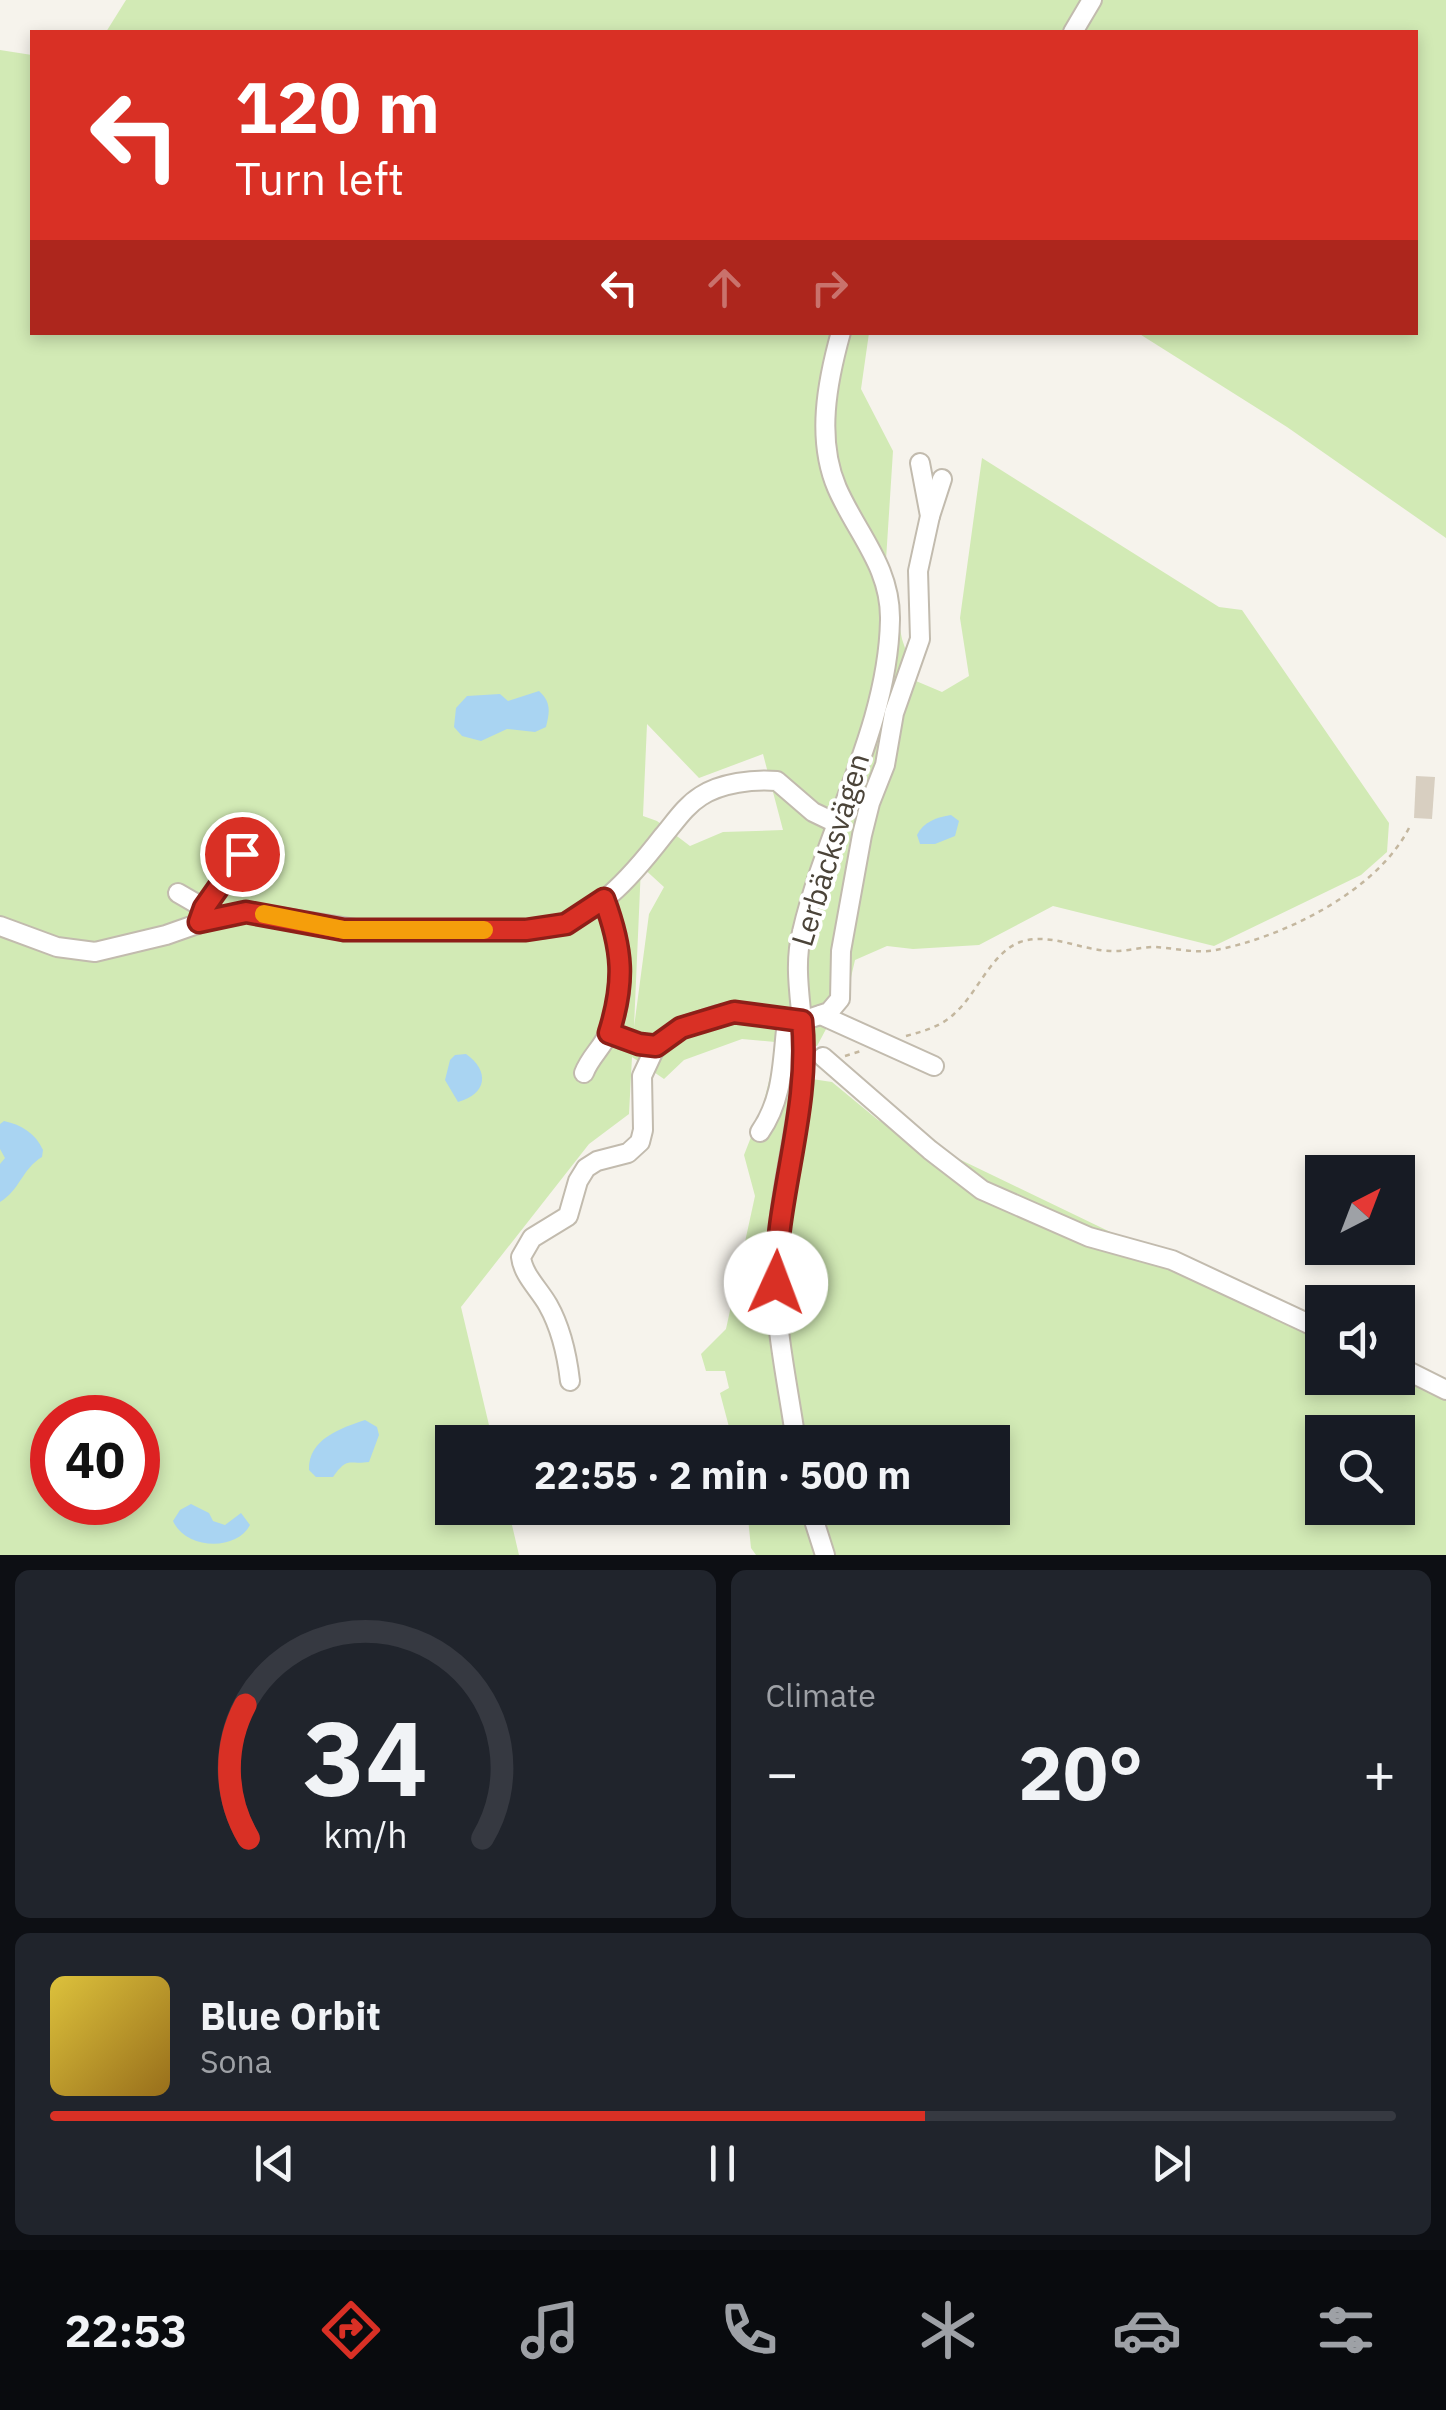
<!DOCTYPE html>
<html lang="en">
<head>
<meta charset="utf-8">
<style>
  body { margin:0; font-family:"IBM Plex Sans",sans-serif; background:#20242c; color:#f1f3f6; height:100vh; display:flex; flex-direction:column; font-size:38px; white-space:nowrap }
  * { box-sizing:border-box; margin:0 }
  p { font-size:32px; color:#9ea1a6 }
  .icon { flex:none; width:55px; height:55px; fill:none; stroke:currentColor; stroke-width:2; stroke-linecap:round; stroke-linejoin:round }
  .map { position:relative; height:1555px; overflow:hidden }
  .details { display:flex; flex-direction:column; gap:15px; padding:15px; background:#0d0f14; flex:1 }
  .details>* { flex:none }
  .banner { position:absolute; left:30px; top:30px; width:1388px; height:305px; border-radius:0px; box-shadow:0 5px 15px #0003; background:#d93025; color:#fff; overflow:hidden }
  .needle { width:65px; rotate:42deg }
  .fabs { position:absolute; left:1305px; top:1155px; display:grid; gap:20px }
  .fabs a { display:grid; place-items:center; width:110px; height:110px; border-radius:0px; background:#171b24; box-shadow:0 5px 15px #0003; font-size:50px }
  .speed { position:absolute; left:30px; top:1395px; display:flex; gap:20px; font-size:50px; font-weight:700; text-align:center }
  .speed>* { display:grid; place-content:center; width:130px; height:130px; border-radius:50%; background:#171b24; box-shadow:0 5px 15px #0003; line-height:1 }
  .speed .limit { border:15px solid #d22; background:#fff; color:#111 }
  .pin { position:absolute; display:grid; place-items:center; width:85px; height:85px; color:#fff; margin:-42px; border:5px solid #fff; border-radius:50%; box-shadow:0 2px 10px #0007 }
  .me { position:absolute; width:110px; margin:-55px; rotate:2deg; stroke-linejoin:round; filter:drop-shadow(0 0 8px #0008) }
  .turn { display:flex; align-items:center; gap:35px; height:210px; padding:0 40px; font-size:45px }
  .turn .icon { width:130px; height:130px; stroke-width:2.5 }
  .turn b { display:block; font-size:70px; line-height:85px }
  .lanes { display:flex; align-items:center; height:95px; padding:0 40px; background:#0003; justify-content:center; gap:50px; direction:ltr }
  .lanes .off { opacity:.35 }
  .big { font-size:75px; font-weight:700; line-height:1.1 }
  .details .card { flex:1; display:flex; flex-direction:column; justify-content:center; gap:15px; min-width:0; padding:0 35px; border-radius:15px; background:#20242c }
  .details .dial { align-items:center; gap:0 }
  .dial svg { height:260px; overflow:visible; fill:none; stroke:#363941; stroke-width:7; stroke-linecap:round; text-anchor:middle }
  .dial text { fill:#f1f3f6; stroke:none }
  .song { display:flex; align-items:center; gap:30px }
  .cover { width:120px; height:120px; border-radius:15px; background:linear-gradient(135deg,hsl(50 70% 55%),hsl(40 70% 35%)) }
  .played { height:10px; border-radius:5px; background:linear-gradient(90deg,#d93025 65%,#363941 65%) }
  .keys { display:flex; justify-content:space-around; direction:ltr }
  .heat { display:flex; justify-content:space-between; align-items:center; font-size:55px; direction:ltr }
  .details .tiles { flex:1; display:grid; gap:15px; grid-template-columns:1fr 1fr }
  .card:last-child { grid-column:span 2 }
  .trip { position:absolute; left:435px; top:1425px; width:575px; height:100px; border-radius:0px; background:#171b24; box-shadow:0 5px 15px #0003; font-weight:700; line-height:100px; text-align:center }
  .menu { display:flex; height:160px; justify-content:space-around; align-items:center; background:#090b0e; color:#9ea1a6 }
  .menu .icon { width:70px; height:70px }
  .menu .current { color:#d93025 }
  .menu b { font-size:45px; color:#f1f3f6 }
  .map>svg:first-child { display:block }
  .green { fill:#d2eab5; fill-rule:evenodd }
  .water { fill:#a9d4f2 }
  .building { fill:#d8cfc1 }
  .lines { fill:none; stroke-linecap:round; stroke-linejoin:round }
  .minor-casing { stroke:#c2bbae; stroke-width:22 }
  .path { stroke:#c4b79f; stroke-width:2.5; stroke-dasharray:5 5; stroke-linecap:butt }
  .minor { stroke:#fff; stroke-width:18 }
  .route-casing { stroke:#8d1f18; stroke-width:25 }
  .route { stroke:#d93025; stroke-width:18 }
  .slow { stroke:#f59e0b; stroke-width:18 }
  .labels { text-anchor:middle; stroke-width:8; stroke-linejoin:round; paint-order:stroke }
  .street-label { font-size:30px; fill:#4b4439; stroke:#fff }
</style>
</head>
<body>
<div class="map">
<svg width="1446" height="1555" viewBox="0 0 1446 1555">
  <rect width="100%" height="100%" fill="#f6f3ec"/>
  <g class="green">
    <path d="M126,0H1446V538L1287,427L1138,333L1415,332V32H106Z"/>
    <path d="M0,50L32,55V332L869,333L861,389L893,451L886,560L902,639L916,681L942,692L969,676L960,618L982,458L1219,607L1242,610L1389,823L1387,852L1361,875L1214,946L1053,906L979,945L913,949L887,946L855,960L849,986L817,1046L742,1039L684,1060L664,1079L632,1057L629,1114L589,1144L461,1307L493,1442H452V1508H508L519,1555H0ZM647,724L699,778L763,754L783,830L723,832L690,846L657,821L643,816ZM641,866L664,887L649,914L634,1027ZM52,1418H138V1502H52Z"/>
    <path d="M771,1073L832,1082L878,1120L1322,1334V1378H1398V1371L1446,1394V1555H756L751,1548L747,1508H992V1442H733L720,1393L729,1388L725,1371H706L701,1354L726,1329L755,1196L744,1155L762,1109ZM1322,1432H1398V1508H1322Z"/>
  </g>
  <g class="water">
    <path d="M539,691C551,702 550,711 546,727L535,732L507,729L481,741L462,736L454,727L456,708L467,696L500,694L508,701Z"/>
    <path d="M951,815L959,821L955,836L935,844H920L917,835C923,822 937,817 951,815Z"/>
    <path d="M466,1054C490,1071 487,1094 458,1102L445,1080L450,1060L455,1055Z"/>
    <path d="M4,1121C22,1125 35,1133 43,1150L42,1157C22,1169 20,1190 0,1202V1164L5,1158L0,1149V1124Z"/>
    <path d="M365,1420L377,1427L379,1435L369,1462C348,1465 348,1456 333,1477H316L309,1470C308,1439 341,1428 365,1420Z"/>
    <path d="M191,1504L209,1513L213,1521L225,1525L241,1513L250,1525C236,1552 185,1549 173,1521L180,1510Z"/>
  </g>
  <path class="building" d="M1416,776L1435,777L1432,819L1414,818Z"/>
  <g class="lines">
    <g class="minor-casing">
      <g id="minor">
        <path d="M1073,32L1092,0"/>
        <path d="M930,516L942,479"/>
        <path d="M178,893L204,908"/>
        <path d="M199,922C210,893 235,872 247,844"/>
        <path d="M0,926L57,947L95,952L166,935L220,916L246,912L369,931L542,929C594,921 632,876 663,836C675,822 685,806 701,796C721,783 753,779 777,781L813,812L838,824"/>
        <path d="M821,1015L934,1066"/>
        <path d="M609,1033L623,1040L656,1046"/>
        <path d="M823,1057L930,1150L982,1190L1089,1237L1172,1260L1322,1330"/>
        <path d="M584,1073C590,1057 603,1047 609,1032C629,988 621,943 604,899"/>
        <path d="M760,1132C784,1097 782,1061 787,1021"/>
        <path d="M1398,1366L1446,1390"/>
        <path d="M570,1381C567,1355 561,1328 548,1305C539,1289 523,1275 521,1257L532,1238L568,1216L578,1181L586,1168L597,1161L628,1153L640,1142L643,1130L642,1076L656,1046L681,1027L718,1015L750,1013L785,1021H802L829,1012L840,999L841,951L862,835L870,803L885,765L894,713L920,639L918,571L930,516L920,463"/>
        <path d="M796,1442C788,1384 773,1322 776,1262C778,1194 799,1128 803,1060C806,1017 791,975 802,932C826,828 888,728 890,620C891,567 857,534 837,488C816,439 827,382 841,332"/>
        <path d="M810,1508L825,1555"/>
      </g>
    </g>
    <g class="path">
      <path d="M906,1036C924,1031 940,1027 954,1014C977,994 991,953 1020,942C1050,932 1080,950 1110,951C1125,952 1140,947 1155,947C1175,948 1197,954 1216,950C1284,937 1377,891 1409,828"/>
      <path d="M845,1056L861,1051"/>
    </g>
    <use href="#minor" class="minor"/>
  </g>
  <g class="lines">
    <g class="route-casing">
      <path id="route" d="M242,854L204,908L199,922L246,912L344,930H526L566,924L604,899C623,950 625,982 609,1033L639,1044L656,1046L681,1028L734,1012L802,1021C811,1109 776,1195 776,1283"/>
    </g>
    <use href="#route" class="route"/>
    <path class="slow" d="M264,914L344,930H484"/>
  </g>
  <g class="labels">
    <g class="street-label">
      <text transform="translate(831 850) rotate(-73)" y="10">Lerbäcksvägen</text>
    </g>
  </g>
</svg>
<div class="fabs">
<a><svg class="needle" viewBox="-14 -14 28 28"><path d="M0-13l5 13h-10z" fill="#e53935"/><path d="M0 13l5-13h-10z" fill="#9ea1a6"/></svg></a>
<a><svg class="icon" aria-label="sound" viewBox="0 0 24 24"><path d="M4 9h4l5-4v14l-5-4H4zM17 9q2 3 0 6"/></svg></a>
<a><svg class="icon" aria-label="search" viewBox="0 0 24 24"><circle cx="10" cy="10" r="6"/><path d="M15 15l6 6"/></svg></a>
</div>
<div class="speed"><div class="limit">40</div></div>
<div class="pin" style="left:242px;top:854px;background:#d93025"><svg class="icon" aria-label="arrive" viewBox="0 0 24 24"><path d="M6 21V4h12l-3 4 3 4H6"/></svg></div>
<svg class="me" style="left:776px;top:1283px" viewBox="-20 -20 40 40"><circle r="19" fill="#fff"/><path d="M0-13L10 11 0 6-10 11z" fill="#d93025"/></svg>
<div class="trip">22:55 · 2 min · 500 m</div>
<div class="banner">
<div class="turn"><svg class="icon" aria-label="left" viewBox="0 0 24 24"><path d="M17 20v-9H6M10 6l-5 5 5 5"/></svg><div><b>120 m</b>Turn left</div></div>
<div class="lanes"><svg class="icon" aria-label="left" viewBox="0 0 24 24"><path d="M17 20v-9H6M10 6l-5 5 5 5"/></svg><svg class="icon off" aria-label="ahead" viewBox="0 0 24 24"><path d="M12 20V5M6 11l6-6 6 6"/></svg><svg class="icon off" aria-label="right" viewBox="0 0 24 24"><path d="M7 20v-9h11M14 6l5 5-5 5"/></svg></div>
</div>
</div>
<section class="details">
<div class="tiles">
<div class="card dial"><svg viewBox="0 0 100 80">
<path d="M14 69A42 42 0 1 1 86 69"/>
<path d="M14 69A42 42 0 0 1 13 28" stroke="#d93025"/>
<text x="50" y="56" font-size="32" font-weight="700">34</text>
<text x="50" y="72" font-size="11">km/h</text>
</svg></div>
<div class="card"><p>Climate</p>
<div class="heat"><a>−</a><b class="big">20°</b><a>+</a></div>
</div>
<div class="card">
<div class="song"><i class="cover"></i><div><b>Blue Orbit</b><p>Sona</p></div></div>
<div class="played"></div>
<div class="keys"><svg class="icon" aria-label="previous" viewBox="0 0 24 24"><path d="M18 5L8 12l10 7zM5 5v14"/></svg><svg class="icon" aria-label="pause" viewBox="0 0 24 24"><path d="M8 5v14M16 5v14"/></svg><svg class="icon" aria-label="next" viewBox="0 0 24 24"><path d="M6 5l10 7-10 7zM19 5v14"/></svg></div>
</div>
</div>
</section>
<nav class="menu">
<b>22:53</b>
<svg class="icon current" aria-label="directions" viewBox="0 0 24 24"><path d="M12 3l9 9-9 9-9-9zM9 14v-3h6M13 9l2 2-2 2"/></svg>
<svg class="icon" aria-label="music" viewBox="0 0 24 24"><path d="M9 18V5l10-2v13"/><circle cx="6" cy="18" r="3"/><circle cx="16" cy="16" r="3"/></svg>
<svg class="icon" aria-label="phone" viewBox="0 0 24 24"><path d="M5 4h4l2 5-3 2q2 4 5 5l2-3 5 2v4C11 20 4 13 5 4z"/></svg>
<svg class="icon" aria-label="climate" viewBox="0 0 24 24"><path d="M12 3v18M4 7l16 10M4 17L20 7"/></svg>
<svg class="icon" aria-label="car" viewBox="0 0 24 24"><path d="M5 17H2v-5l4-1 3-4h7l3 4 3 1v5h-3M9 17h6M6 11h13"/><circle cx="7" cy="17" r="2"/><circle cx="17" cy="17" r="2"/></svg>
<svg class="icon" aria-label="filters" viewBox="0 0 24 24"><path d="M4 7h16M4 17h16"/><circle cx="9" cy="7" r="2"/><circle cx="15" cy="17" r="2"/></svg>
</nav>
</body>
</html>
